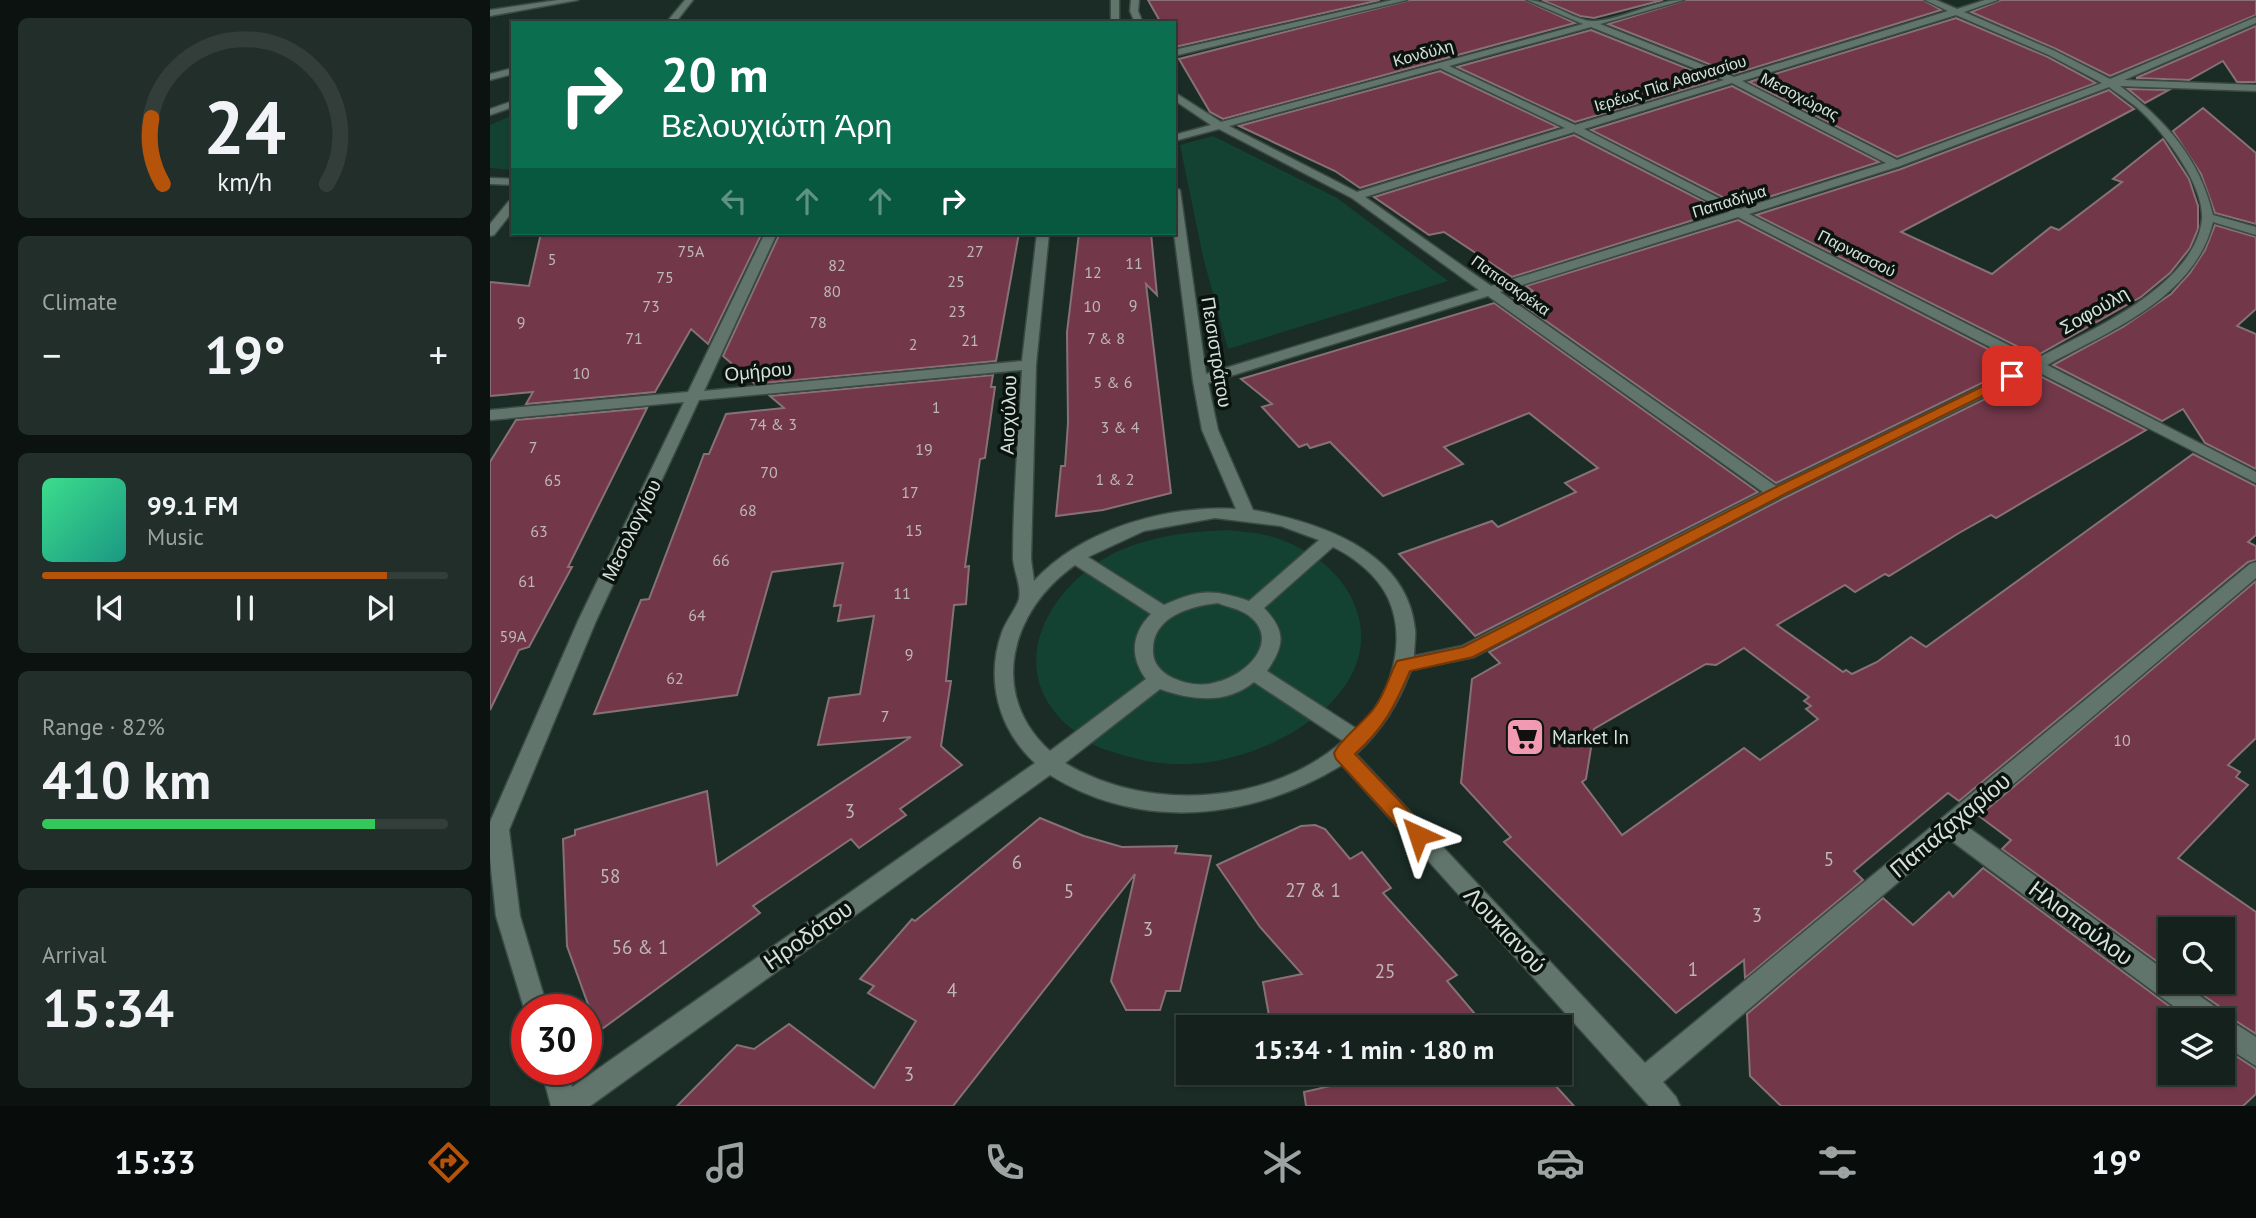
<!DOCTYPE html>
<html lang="en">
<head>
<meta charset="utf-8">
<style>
  body { margin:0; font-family:"PT Sans",sans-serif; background:#212e29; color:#f1f3f6; height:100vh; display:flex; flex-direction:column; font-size:26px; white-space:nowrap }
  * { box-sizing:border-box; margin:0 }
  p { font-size:23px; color:#9da3a3 }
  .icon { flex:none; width:38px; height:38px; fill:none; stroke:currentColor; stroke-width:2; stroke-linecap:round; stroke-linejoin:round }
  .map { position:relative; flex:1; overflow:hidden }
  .drawer { display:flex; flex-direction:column; gap:18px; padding:18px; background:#0b120f; width:490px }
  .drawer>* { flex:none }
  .guide { position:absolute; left:21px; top:21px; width:665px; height:214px; border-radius:0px; box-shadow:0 2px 5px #0004,0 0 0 2px #333e3b; background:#0b6e4f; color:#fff; overflow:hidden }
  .fabs { position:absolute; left:1668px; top:917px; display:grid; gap:14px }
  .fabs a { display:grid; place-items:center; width:77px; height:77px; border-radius:0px; background:#14211c; box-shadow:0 2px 5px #0004,0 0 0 2px #333e3b; font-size:35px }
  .speed { position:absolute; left:21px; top:994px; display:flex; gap:14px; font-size:35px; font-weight:700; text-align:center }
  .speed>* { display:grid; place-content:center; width:91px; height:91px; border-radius:50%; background:#14211c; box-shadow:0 2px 5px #0004,0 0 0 2px #333e3b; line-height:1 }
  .speed .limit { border:10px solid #d22; background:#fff; color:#111 }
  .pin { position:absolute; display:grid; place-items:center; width:60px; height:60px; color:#fff; margin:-30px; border-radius:14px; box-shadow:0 4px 10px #0006 }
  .me { position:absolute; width:77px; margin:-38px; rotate:318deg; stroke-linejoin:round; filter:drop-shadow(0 0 5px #0008) }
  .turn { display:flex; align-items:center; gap:24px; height:147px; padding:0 35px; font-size:32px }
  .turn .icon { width:91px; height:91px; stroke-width:2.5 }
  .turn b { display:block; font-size:49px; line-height:60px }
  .lanes { display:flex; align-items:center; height:66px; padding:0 35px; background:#0003; justify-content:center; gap:35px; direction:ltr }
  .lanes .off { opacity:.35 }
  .big { font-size:52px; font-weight:700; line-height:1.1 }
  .drawer .tile { flex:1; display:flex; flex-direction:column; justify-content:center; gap:10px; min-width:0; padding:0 24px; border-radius:10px; background:#212e29 }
  .drawer .dial { align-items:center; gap:0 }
  .dial svg { height:182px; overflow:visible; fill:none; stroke:#333e3b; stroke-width:7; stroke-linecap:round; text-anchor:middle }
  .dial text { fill:#f1f3f6; stroke:none }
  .song { display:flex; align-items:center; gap:21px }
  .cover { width:84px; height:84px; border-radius:10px; background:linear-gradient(135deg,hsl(150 70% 55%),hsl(170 70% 35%)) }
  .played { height:7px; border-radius:4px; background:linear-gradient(90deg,#b45309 85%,#333e3b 85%) }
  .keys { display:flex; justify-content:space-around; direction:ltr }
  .heat { display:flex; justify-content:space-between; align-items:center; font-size:38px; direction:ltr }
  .charge { height:10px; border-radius:5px; background:linear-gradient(90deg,#34c759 82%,#333e3b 0) }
  .trip { position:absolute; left:686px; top:1015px; width:396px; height:70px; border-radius:0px; background:#14211c; box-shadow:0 2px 5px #0004,0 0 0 2px #333e3b; font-weight:700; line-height:70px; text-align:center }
  .dock { display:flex; height:112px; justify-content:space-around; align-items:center; background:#080d0b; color:#9da3a3 }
  .dock .icon { width:49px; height:49px }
  .dock .on { color:#b45309 }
  .dock b { font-size:32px; color:#f1f3f6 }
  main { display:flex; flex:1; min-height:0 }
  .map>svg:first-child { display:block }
  .green { fill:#134232 }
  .building { fill:#72384a; stroke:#877176; stroke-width:2; fill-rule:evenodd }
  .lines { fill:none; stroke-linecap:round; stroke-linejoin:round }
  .street-casing { stroke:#3b4a44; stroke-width:3 }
  .street { fill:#61756c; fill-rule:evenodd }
  .route { fill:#b45309; stroke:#753606; stroke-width:2 }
  .labels { text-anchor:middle; stroke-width:7; stroke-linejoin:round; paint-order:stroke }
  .far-street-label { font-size:16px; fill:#d6e1dc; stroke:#0b130f }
  .number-label { font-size:16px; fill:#bdb7b8 }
  .street-label { font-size:19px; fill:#d6e1dc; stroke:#0b130f }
  .poi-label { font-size:19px; fill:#d6e1dc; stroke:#0b130f; text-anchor:start }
  .near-number-label { font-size:19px; fill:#bdb7b8 }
  .near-street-label { font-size:23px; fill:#d6e1dc; stroke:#0b130f }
</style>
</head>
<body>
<main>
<section class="drawer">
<div class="tile dial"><svg viewBox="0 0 100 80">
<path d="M14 69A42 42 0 1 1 86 69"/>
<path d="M14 69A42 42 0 0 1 9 40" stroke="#b45309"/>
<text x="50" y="56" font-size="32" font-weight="700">24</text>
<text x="50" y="72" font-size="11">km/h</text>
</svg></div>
<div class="tile"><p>Climate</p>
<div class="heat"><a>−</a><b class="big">19°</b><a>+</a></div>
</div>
<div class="tile">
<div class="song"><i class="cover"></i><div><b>99.1 FM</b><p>Music</p></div></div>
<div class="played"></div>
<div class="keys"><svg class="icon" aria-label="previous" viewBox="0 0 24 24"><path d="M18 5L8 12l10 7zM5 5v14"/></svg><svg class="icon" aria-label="pause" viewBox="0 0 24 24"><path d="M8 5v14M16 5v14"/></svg><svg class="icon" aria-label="next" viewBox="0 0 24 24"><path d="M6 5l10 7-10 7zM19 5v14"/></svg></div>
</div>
<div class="tile"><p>Range · 82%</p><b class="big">410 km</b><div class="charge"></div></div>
<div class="tile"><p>Arrival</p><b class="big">15:34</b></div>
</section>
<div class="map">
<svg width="1766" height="1106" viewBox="0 0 1766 1106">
  <rect width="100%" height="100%" fill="#1a2c25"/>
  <g class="green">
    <path d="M23,115V170L0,168V125Z"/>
    <path d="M723,136L847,198L958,281L738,349L713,257L690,145Z"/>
    <path d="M739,530C755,532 772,533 786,538C816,548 845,567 860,595C911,691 776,764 695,764C666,765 640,758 613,749C600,744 592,737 582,729C522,681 544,611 599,569C639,538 690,532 739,530Z"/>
  </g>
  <g class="building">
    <path d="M658,0H890L685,47L684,23H671Z"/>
    <path d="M920,0H1035L1085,23L733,119L720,112L689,59Z"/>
    <path d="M1052,0H1173L1104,18L1090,16Z"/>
    <path d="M1196,0H1433L1451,10L1244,74L1118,24Z"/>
    <path d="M1511,0H1766V15L1620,76L1566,49L1481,12Z"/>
    <path d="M1466,18L1558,57L1606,83L1407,157L1259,82Z"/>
    <path d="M1766,26V82H1747L1733,61L1699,80L1646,78Z"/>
    <path d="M1101,30L1226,80L1085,122L967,67Z"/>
    <path d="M950,71L1068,127L870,188L845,171L749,126Z"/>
    <path d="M1242,86L1389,162L1250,206L1101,130Z"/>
    <path d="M1638,89L1679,90L1655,103Z"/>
    <path d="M1619,90L1644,109L1411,232L1502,274L1561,227L1569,230L1632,182L1623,179L1673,139L1699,179L1708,206V229L1700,248L1680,273L1651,297L1546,356L1266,215L1411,169Z"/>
    <path d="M1713,108L1766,153V224L1725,213L1711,174L1683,131Z"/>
    <path d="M1084,135L1232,211L1022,277L954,232L939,235L884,197Z"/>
    <path d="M1248,220L1529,365L1286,483L1022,297L1043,291L1036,286Z"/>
    <path d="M1725,225L1766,237V309L1747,326L1766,334V469L1715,443L1693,409L1672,421L1563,365L1633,327L1681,294L1700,273L1715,250Z"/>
    <path d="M51,233H272L218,344L201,329L165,392L36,404L43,392L0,396V282L39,286Z"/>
    <path d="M290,233H529L506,361L265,384L233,356Z"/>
    <path d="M589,233H661L667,295L656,284L681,493L613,510L566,516L571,466H575L578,423L577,332Z"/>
    <path d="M1004,303L1268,492L985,636L909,554L1002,521L1008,527L1086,492L1075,483L1108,468L1039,413L954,447L973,464L893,496L840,442L820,448L817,444L809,447L772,407L782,404L751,379Z"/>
    <path d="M1546,374L1656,430L1506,518L1501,515L1469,533L1399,576L1395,574L1365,592L1355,585L1287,625L1353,672L1356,670L1362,674L1387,662L1421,637L1436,647L1703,454L1766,486V535L1758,542L1766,546V560L1758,562L1469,801L1458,793L1364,871L1373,880L1255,978L1254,960L1186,1013L1014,842L1021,837L971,783L982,679L1010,663L999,652L1292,499ZM1254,648L1319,697L1314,701L1321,706L1316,709L1328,719L1270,760L1254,748L1132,835L1092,782L1096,779L1104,729L1216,664L1226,665Z"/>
    <path d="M503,375L501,387H505L495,458L490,459L475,567L479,566L476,604L464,605L456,681H461L451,746L472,765L410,809L416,815L369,848L361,839L263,906L270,913L108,1032L77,946L73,839L85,835V830L217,791L227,865L421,737L328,745L339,698L370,694L384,616L348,621L351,605L344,606L353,563L282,572L247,695L104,714L151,600L159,599L214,454H219L236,414L294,408L280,396Z"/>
    <path d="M157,408L78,567H82L39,647L29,650L0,710V462L26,420Z"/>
    <path d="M1766,581V738L1738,765L1750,772L1746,777L1758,785L1688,858L1766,912V1034L1735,1014L1733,1009L1694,982H1732V929H1680V971L1512,849L1521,840L1489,816Z"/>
    <path d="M550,818L594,836L632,847L687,846L685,853L721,856L690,991H676L670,1010H636L621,981L645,874L463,1106H187L247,1045L264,1049L299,1024L384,1088L426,1021L378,993L384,986L370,979L422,919L425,921Z"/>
    <path d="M825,825L835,829L860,859L872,852L901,888L893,893L967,975L957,981L996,1027H781L773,982L812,974L770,927L727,865L811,826Z"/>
    <path d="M1493,868L1698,1020H1680V1073H1732V1047L1766,1069V1094L1753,1106H1291L1260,1076L1257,1014L1393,898L1423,925L1459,892L1463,897Z"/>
    <path d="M897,1073H1054L1084,1106H816L814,1092Z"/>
  </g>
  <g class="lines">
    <g class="street-casing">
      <g id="street">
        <path d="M68,0H88L0,16V10Z"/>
        <path d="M195,0H203L185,23H176Z"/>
        <rect x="621" y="0" width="8" height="23"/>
        <path d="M641,0H649L648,11L653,23H645L640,11Z"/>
        <path d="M902,0H917L684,56V50Z"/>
        <path d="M1037,0C1060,0 1086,22 1104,21C1132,20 1163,0 1194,0L1110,24L1244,77L1458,11L1435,0H1446L1467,9L1495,0H1508L1474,12L1565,51L1620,79L1766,17V23L1634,80L1766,85V91L1630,86C1676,121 1709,157 1723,215L1766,227V235L1723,222C1705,298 1619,331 1557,365L1766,472V483L1546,371L1291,497L984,657L921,670C908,704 893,729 866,754L1155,1063L1760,564L1766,562V578L1475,825L1680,974V982H1690L1731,1011L1733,1016L1766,1037V1066L1732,1044V1020H1702L1459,839L1173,1082L1186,1097L1190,1106H1159L852,765C762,820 651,832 560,775L100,1106H61L51,1069H77L82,1087L545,763C508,729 495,679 512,632C516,621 526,609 529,599C532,587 523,569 523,557C523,495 529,432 532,370L209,400L106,621L19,830L30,916L58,1010H37V1018L6,916L0,859V822L88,621L194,402L0,420V410L198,392L275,233H287L214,391L532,361L547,233H559L546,365L541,559L544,581C592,529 677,505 746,509L712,430L703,381L684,233V187L690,190L716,374L989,290L862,198L729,129L684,141V135L721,125L684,100V92L731,122L1093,24ZM1466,15L1559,55L1612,83L1407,160L1252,81ZM1101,27L1234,80L1085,125L959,66ZM950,68L1075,128L867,192L739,126ZM1242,83L1396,163L1250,209L1094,129ZM1619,87C1631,96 1646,105 1657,117C1678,139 1714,186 1712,219C1709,248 1688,271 1666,289C1631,318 1585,338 1546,359L1259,214L1410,166ZM1084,132L1239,212L1001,286L875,197ZM1248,217L1535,365L1286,486L1010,292ZM998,296L1273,492L972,646L924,656C924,647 926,637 925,629C917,550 828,522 763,510L728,430L718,383ZM725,518L791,526L829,540L759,601C724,589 709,589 674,605L598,557L654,531ZM843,547C864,557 888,576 898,598C918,641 901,698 867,729L777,671C795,645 796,631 774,608ZM585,565L661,614C642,633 639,656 656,679L560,751C497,694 521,610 585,565ZM728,603C737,607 750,609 758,615C792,640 757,675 727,682C712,687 695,684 681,677C671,672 663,663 663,652C661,617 700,606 728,603ZM764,682L853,741C780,805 658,813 575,763L670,689C701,700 736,705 764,682Z"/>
        <path d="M23,68V74L0,80V74Z"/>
        <path d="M23,101V107L0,115V109Z"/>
        <path d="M0,178L23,179V185L0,184Z"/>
        <path d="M23,200V211L4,235L0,236V224L19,201Z"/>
      </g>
    </g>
    <use href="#street" class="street"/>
  </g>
  <path class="route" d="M1522,372L1527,373V379L1291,496L983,657L920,671C905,706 894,728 865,754L936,829L938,835L936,841L928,844L921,841L846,759L844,753C852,737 874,723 885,707C895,694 899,676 907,661L973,647L1280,490Z"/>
  <defs>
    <g id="supermarket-square" transform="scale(2.0125)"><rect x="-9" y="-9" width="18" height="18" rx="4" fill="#f19ab2" stroke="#0b130f"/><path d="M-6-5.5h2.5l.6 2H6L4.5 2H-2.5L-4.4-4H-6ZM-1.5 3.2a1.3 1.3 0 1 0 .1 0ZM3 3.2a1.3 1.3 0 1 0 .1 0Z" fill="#111"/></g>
  </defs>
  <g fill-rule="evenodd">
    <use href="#supermarket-square" x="1035" y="737"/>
  </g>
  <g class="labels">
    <g class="far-street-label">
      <text transform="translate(933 53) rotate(-15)" y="6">Κονδύλη</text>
      <text transform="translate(1180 83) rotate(-17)" y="6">Ιερέως Πία Αθανασίου</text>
      <text transform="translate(1310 96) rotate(27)" y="6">Μεσοχώρας</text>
      <text transform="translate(1239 201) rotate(-17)" y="6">Παπαδήμα</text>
      <text transform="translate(1367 253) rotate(27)" y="6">Παρνασσού</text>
      <text transform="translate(1021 285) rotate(35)" y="6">Παπασκρέκα</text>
    </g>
    <g class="number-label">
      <text x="201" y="257">75A</text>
      <text x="485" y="257">27</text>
      <text x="62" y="265">5</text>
      <text x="644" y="269">11</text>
      <text x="347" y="271">82</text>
      <text x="603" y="278">12</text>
      <text x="175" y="283">75</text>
      <text x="466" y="287">25</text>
      <text x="342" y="297">80</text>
      <text x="643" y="311">9</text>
      <text x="161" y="312">73</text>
      <text x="602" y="312">10</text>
      <text x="467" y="317">23</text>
      <text x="31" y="328">9</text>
      <text x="328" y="328">78</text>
      <text x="144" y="344">71</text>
      <text x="616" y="344">7 &amp; 8</text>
      <text x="480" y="346">21</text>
      <text x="423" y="350">2</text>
      <text x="91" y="379">10</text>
      <text x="623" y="388">5 &amp; 6</text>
      <text x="446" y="413">1</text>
      <text x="283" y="430">74 &amp; 3</text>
      <text x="630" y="433">3 &amp; 4</text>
      <text x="43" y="453">7</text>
      <text x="434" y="455">19</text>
      <text x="279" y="478">70</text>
      <text x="625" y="485">1 &amp; 2</text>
      <text x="63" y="486">65</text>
      <text x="420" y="498">17</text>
      <text x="258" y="516">68</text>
      <text x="424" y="536">15</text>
      <text x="49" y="537">63</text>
      <text x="231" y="566">66</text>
      <text x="37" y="587">61</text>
      <text x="412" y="599">11</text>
      <text x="207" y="621">64</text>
      <text x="23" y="642">59A</text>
      <text x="419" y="660">9</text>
      <text x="185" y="684">62</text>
      <text x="395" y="722">7</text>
      <text x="1632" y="746">10</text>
    </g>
    <g class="street-label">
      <text transform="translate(1604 310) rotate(-30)" y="7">Σοφούλη</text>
      <text transform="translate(727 352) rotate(81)" y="7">Πεισιστράτου</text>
      <text transform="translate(268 371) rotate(-5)" y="7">Ομήρου</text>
      <text transform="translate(518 415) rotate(-88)" y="7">Αισχύλου</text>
      <text transform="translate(141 530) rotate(-64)" y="7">Μεσολογγίου</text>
    </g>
    <g class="poi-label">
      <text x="1062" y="744">Market In</text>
    </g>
    <g class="near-number-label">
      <text x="360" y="818">3</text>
      <text x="1339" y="866">5</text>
      <text x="527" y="869">6</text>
      <text x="120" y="883">58</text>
      <text x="823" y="897">27 &amp; 1</text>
      <text x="579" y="898">5</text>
      <text x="1267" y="922">3</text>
      <text x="658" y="936">3</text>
      <text x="150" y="954">56 &amp; 1</text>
      <text x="1203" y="976">1</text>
      <text x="895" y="978">25</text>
      <text x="462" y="997">4</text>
      <text x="419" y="1081">3</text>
    </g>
    <g class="near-street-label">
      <text transform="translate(1460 825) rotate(-40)" y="8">Παπαζαχαρίου</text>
      <text transform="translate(1591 923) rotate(37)" y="8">Ηλιοπούλου</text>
      <text transform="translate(1015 930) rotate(47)" y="8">Λουκιανού</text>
      <text transform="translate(318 935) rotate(-35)" y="8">Ηροδότου</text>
    </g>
  </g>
</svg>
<div class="fabs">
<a><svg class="icon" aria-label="search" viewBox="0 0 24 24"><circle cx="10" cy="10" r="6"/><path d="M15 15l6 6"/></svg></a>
<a><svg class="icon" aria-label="layers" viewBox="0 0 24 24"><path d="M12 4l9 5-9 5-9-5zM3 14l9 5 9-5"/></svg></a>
</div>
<div class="speed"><div class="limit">30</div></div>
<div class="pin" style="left:1522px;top:376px;background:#d93025"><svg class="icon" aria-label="arrive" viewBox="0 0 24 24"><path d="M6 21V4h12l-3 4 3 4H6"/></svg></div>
<svg class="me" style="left:928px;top:835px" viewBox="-20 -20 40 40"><path d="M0-17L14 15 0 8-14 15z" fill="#b45309" stroke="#fff" stroke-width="4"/></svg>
<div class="trip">15:34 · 1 min · 180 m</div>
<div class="guide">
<div class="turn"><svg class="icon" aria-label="right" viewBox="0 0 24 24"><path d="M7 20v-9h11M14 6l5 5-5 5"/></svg><div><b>20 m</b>Βελουχιώτη Άρη</div></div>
<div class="lanes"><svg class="icon off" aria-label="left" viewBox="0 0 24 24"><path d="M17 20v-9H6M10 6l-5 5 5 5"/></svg><svg class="icon off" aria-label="ahead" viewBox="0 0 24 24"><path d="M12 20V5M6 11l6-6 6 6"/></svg><svg class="icon off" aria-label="ahead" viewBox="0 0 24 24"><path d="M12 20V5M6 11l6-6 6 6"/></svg><svg class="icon" aria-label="right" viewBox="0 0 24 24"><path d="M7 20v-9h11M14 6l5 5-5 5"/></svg></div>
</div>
</div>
</main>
<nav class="dock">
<b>15:33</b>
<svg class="icon on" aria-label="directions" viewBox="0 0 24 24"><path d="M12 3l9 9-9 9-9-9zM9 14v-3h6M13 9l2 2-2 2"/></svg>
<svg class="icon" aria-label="music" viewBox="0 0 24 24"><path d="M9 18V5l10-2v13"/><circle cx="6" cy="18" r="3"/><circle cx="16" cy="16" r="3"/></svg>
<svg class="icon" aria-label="phone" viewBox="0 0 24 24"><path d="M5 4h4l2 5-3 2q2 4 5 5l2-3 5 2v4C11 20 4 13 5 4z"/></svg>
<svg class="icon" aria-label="climate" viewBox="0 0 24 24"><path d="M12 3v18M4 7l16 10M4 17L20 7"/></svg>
<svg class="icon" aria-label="car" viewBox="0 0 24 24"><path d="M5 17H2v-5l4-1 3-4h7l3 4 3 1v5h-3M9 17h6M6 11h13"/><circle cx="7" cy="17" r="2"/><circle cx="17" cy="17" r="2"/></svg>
<svg class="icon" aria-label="filters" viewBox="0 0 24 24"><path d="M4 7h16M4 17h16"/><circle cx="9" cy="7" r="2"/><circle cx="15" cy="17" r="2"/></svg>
<b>19°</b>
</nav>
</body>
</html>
